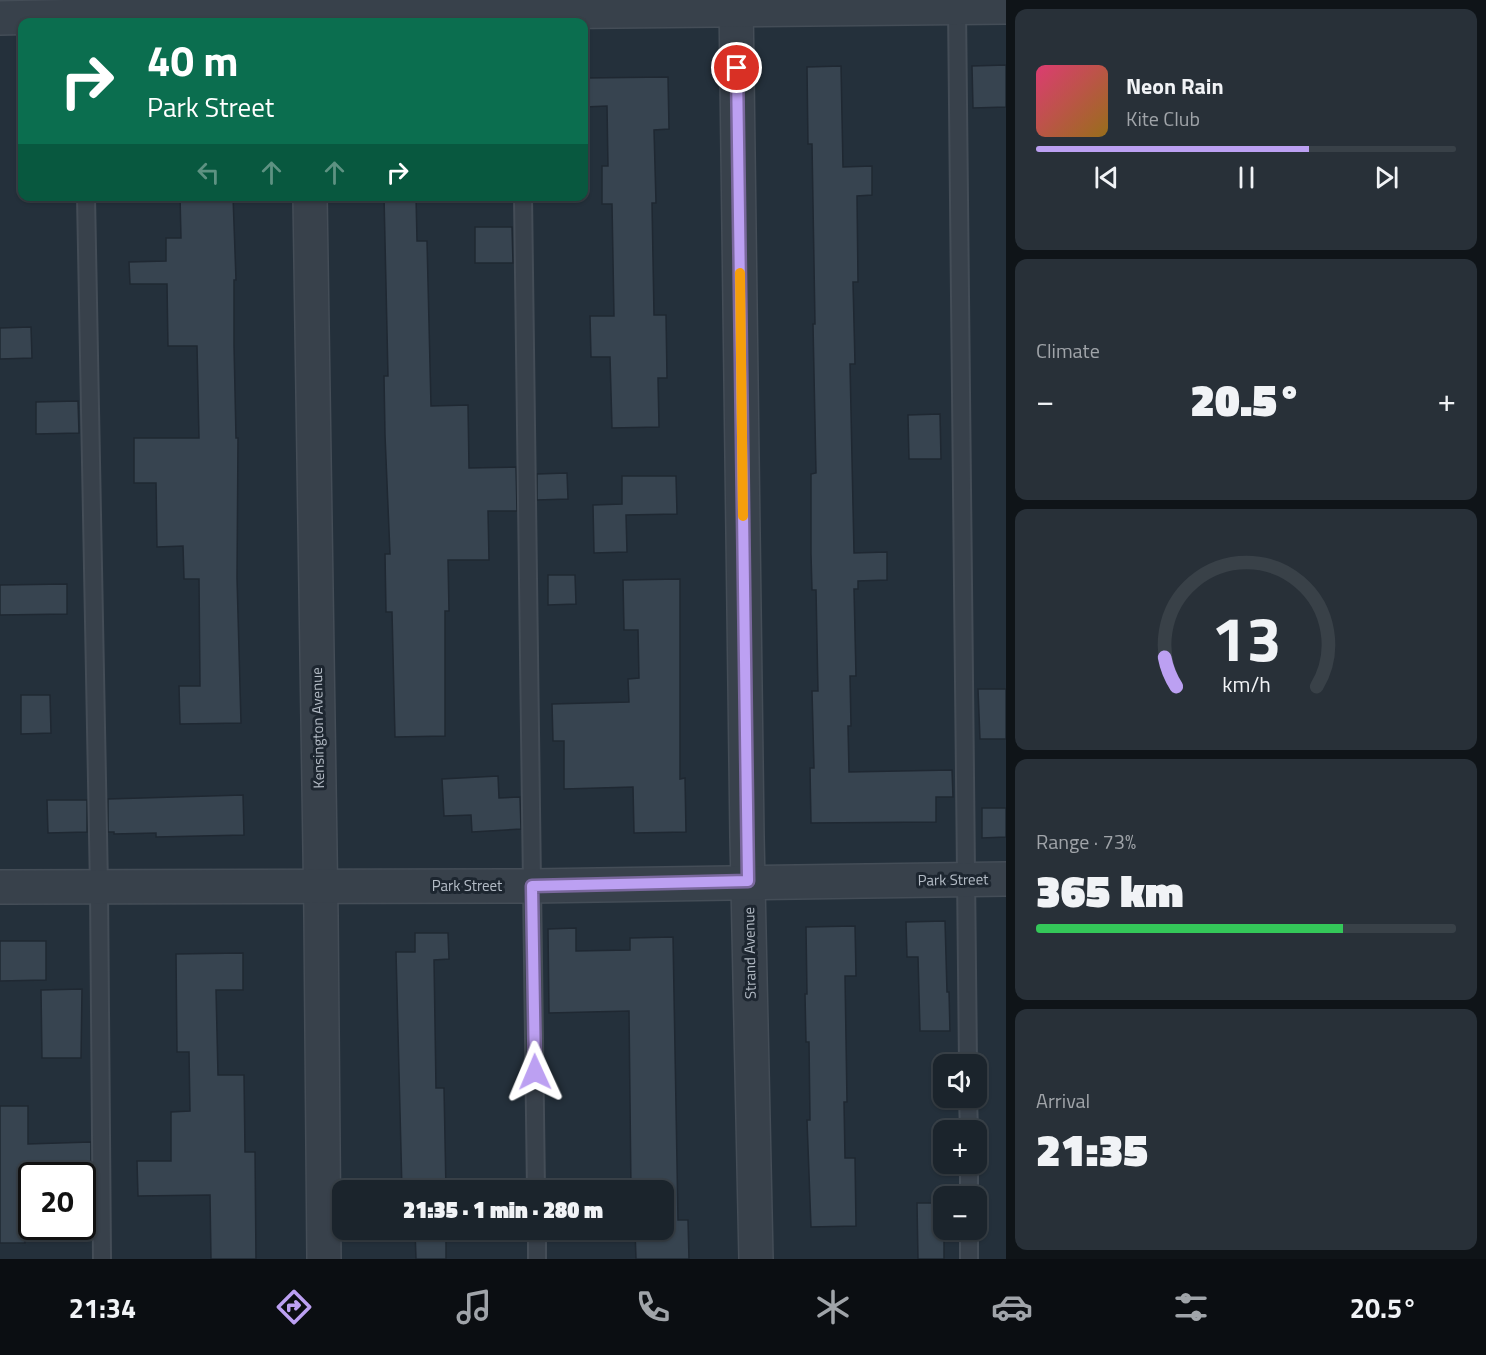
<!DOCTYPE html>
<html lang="en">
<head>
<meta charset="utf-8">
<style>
  body { margin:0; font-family:"Titillium Web",sans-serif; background:#283038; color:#f1f3f6; height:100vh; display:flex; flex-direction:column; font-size:22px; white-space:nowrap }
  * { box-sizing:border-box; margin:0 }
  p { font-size:20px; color:#a0a4a9 }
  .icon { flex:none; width:33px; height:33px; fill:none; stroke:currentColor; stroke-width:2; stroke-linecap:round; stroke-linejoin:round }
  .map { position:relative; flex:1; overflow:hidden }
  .details { display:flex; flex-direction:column; gap:9px; padding:9px; background:#0f1418; width:480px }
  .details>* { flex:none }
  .top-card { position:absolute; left:18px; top:18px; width:570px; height:183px; border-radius:12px; box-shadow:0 2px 4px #0004,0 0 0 2px #394148; background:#0b6e4f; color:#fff; overflow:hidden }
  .fabs { position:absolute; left:933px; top:1054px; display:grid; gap:12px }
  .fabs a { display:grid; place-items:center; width:54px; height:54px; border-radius:12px; background:#1b242c; box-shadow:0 2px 4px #0004,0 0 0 2px #394148; font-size:30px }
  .speed { position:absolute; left:18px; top:1162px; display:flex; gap:12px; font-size:30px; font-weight:700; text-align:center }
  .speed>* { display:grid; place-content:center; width:78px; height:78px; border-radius:50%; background:#1b242c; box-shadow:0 2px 4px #0004,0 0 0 2px #394148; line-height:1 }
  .speed .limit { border:3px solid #111; border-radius:9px; background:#fff; color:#111 }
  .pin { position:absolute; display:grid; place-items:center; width:51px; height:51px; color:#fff; margin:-26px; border:3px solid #fff; border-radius:50%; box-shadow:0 2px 6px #0007 }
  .me { position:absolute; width:66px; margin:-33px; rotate:359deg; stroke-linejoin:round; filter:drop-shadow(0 0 4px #0008) }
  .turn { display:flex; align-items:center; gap:21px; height:126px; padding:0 30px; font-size:27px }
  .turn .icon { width:78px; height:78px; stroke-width:2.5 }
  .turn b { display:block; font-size:42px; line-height:51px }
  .lanes { display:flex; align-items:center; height:57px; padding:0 30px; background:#0003; justify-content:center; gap:30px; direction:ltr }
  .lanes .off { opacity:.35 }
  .big { font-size:45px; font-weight:800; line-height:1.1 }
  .details .widget { flex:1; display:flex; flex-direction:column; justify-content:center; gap:9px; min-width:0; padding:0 21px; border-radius:12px; background:#283038 }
  .details .dial { align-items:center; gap:0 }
  .dial svg { height:156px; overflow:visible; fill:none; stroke:#394148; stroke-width:7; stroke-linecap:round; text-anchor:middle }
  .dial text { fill:#f1f3f6; stroke:none }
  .song { display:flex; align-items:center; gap:18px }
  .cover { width:72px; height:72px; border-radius:9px; background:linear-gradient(135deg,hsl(340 70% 55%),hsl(40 70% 35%)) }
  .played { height:6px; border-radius:3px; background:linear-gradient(90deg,#bca0f2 65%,#394148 65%) }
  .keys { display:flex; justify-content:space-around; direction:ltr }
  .heat { display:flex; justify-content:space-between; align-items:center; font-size:33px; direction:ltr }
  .charge { height:9px; border-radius:4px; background:linear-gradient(90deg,#34c759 73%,#394148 0) }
  .trip { position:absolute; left:332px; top:1180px; width:342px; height:60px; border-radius:12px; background:#1b242c; box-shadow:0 2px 4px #0004,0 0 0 2px #394148; font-weight:800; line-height:60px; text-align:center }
  .dock { display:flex; height:96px; justify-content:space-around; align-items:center; background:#0b0e12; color:#a0a4a9 }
  .dock .icon { width:42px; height:42px }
  .dock .active { color:#bca0f2 }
  .dock b { font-size:27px; color:#f1f3f6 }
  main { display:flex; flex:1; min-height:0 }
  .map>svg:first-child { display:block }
  .building { fill:#374450; stroke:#1f2832; stroke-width:1.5 }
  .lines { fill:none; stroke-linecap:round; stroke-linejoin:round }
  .service-casing { stroke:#444d57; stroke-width:20 }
  .minor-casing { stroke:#444d57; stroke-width:36 }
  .service { stroke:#38414b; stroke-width:16 }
  .minor { stroke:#38414b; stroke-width:33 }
  .route-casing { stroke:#7a689d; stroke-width:15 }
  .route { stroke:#bca0f2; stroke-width:10 }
  .slow { stroke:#f59e0b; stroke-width:10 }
  .labels { text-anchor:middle; stroke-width:6; stroke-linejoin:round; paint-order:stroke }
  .street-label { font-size:15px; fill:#b4bcc6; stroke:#1d2630 }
</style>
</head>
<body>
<main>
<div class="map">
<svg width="1006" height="1259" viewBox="0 0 1006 1259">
  <rect width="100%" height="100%" fill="#24303b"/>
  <g class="building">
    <path d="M1006,65V107L973,108L972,66Z"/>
    <path d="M841,66L843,167L872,166V195L857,196L858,282H853L855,364H850L854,553L887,552V580L858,581V589H854L856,676H850L851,726H848L849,772L952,770L953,797H936V822L811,823L810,768H814L812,691H818L816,590H812L811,554V474L816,473L813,324H815L812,144H808L807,67Z"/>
    <path d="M668,77L669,129L654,130L656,203H652L654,315H666L667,378H658L659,427L612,428L610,357H591L590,316H614L612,204H602V166H608L607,106L584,107V78Z"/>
    <path d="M180,196H233L236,280H234V345L236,438H238L237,578L241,723L180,724L179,686H200L199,579H184L183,546L157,547L156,483H134V438H199L197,346H168L167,284H130L129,262L166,261V238H181Z"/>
    <path d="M384,196H416L417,241H427L431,406L468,405L469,468L516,467L517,511H488L489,560H448L449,611H445V736L395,737L392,612H386L385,554H390L385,435L384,376H388Z"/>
    <path d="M475,227H512L513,263H475Z"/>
    <path d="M31,327L32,358L0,359V328Z"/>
    <path d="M78,401L79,433L36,434V402Z"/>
    <path d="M940,414L941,459H909L908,415Z"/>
    <path d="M567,473L568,499L537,500V474Z"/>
    <path d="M622,476H676L677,514L626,515L627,552L594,553L593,505L622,504Z"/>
    <path d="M548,575H575L576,604L548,605Z"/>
    <path d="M680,579V779L685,778L686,832L634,833L633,787L564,789V741H553L552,704L629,702L628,679L639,678L638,630H624L623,580Z"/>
    <path d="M67,584V614L0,615V585Z"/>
    <path d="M978,689H1006V739H980Z"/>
    <path d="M21,695H50L51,733L21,734Z"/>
    <path d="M498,776L499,798L520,797L521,829L472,832L471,815L444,816L442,779Z"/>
    <path d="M243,795L244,835L156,837V833L114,834V832H108V799Z"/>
    <path d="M47,800H87V832L48,833Z"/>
    <path d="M982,808H1006V837L982,838Z"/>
    <path d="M945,921L947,992H949L950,1031H920L918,957H907L906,922Z"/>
    <path d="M855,926L856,976H845L847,1102H844L845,1158H855L856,1226L811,1227L807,1120H810L809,1042H806L805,994H807L806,927Z"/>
    <path d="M576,928V951L630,950V938L673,937L678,1220H688L689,1259H636L635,1230H663V1191H631L629,1011L549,1013L548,929Z"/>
    <path d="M415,933H448L449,959L434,960L436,1088H444L446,1191H402L396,952H415Z"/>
    <path d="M0,941H46V980L0,981Z"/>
    <path d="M243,953V990H216L218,1075H244L245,1152H255L256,1259H211L210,1195L138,1196L137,1161H171V1112L190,1111L189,1052H177L176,954Z"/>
    <path d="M82,989L81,1058H42L41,990Z"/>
    <path d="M0,1106H28V1144L91,1142V1176H24L25,1243H0Z"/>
    <path d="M917,1203H944V1259H918Z"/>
    <path d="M415,1230H446V1259H416Z"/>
  </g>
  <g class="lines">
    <g class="service-casing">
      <g id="service">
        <path d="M957,8L968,1065"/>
        <path d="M86,196L99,887L102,1259"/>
        <path d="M523,196L536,1191"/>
        <path d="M968,1098L969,1131"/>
        <path d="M969,1164V1197"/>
        <path d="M537,1230V1259"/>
        <path d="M969,1230V1259"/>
      </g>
    </g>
    <g class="minor-casing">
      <g id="minor">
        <path d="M736,0L747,837L756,1259"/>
        <path d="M0,18L307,11L520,12L1006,7"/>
        <path d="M310,196L321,916L324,1259"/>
        <path d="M0,887L532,886L1006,879"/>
      </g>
    </g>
    <use href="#service" class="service"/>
    <use href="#minor" class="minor"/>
  </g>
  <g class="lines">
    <g class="route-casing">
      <path id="route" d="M535,1072L532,886L748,881L737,68"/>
    </g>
    <use href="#route" class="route"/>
    <path class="slow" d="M740,273L743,516"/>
  </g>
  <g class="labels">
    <g class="street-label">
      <text transform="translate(318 728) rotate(-91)" y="5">Kensington Avenue</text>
      <text transform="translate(953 880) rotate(-1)" y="5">Park Street</text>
      <text x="467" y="891">Park Street</text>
      <text transform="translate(750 953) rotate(-91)" y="5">Strand Avenue</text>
    </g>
  </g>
</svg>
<div class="fabs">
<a><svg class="icon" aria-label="sound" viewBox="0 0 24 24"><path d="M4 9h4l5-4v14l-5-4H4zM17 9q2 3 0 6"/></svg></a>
<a>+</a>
<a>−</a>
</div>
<div class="speed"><div class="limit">20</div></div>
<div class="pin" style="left:737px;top:68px;background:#d93025"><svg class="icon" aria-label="arrive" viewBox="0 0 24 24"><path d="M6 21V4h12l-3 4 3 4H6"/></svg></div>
<svg class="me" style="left:535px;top:1072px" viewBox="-20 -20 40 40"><path d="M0-17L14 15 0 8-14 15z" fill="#bca0f2" stroke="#fff" stroke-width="4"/></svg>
<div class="trip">21:35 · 1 min · 280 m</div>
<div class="top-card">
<div class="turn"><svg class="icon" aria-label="right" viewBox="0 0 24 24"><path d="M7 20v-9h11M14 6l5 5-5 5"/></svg><div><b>40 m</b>Park Street</div></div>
<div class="lanes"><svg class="icon off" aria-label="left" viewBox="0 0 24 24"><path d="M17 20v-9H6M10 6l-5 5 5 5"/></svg><svg class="icon off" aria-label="ahead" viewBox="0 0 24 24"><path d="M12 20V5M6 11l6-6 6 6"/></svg><svg class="icon off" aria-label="ahead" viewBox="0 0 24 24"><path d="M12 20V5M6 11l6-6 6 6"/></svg><svg class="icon" aria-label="right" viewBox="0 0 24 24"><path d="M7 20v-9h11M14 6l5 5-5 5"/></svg></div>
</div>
</div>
<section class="details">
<div class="widget">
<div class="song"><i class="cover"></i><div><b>Neon Rain</b><p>Kite Club</p></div></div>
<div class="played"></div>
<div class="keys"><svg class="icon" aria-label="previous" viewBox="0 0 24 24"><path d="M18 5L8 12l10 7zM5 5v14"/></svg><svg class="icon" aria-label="pause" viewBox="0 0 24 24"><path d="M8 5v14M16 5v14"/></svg><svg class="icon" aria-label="next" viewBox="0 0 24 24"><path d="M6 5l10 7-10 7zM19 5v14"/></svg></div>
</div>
<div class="widget"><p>Climate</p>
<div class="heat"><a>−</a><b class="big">20.5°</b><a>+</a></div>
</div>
<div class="widget dial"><svg viewBox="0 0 100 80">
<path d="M14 69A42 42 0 1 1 86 69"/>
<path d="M14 69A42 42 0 0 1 8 54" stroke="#bca0f2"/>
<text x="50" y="56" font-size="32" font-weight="700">13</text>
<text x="50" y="72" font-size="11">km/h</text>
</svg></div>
<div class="widget"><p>Range · 73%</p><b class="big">365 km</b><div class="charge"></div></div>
<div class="widget"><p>Arrival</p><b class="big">21:35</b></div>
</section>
</main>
<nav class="dock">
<b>21:34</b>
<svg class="icon active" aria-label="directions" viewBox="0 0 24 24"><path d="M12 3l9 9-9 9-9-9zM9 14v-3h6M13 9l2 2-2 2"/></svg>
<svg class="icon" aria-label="music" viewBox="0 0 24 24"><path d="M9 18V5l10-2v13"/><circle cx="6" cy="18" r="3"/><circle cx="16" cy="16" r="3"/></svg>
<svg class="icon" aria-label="phone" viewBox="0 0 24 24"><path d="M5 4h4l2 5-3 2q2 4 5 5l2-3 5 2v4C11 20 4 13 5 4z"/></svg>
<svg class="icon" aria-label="climate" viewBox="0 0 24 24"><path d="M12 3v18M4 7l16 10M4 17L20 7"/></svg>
<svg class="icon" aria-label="car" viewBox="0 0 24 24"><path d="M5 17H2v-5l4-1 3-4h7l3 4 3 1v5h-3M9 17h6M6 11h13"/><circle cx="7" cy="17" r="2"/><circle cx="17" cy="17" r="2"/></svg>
<svg class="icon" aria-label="filters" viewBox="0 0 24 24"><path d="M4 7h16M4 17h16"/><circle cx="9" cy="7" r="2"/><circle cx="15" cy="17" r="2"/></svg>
<b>20.5°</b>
</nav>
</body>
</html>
